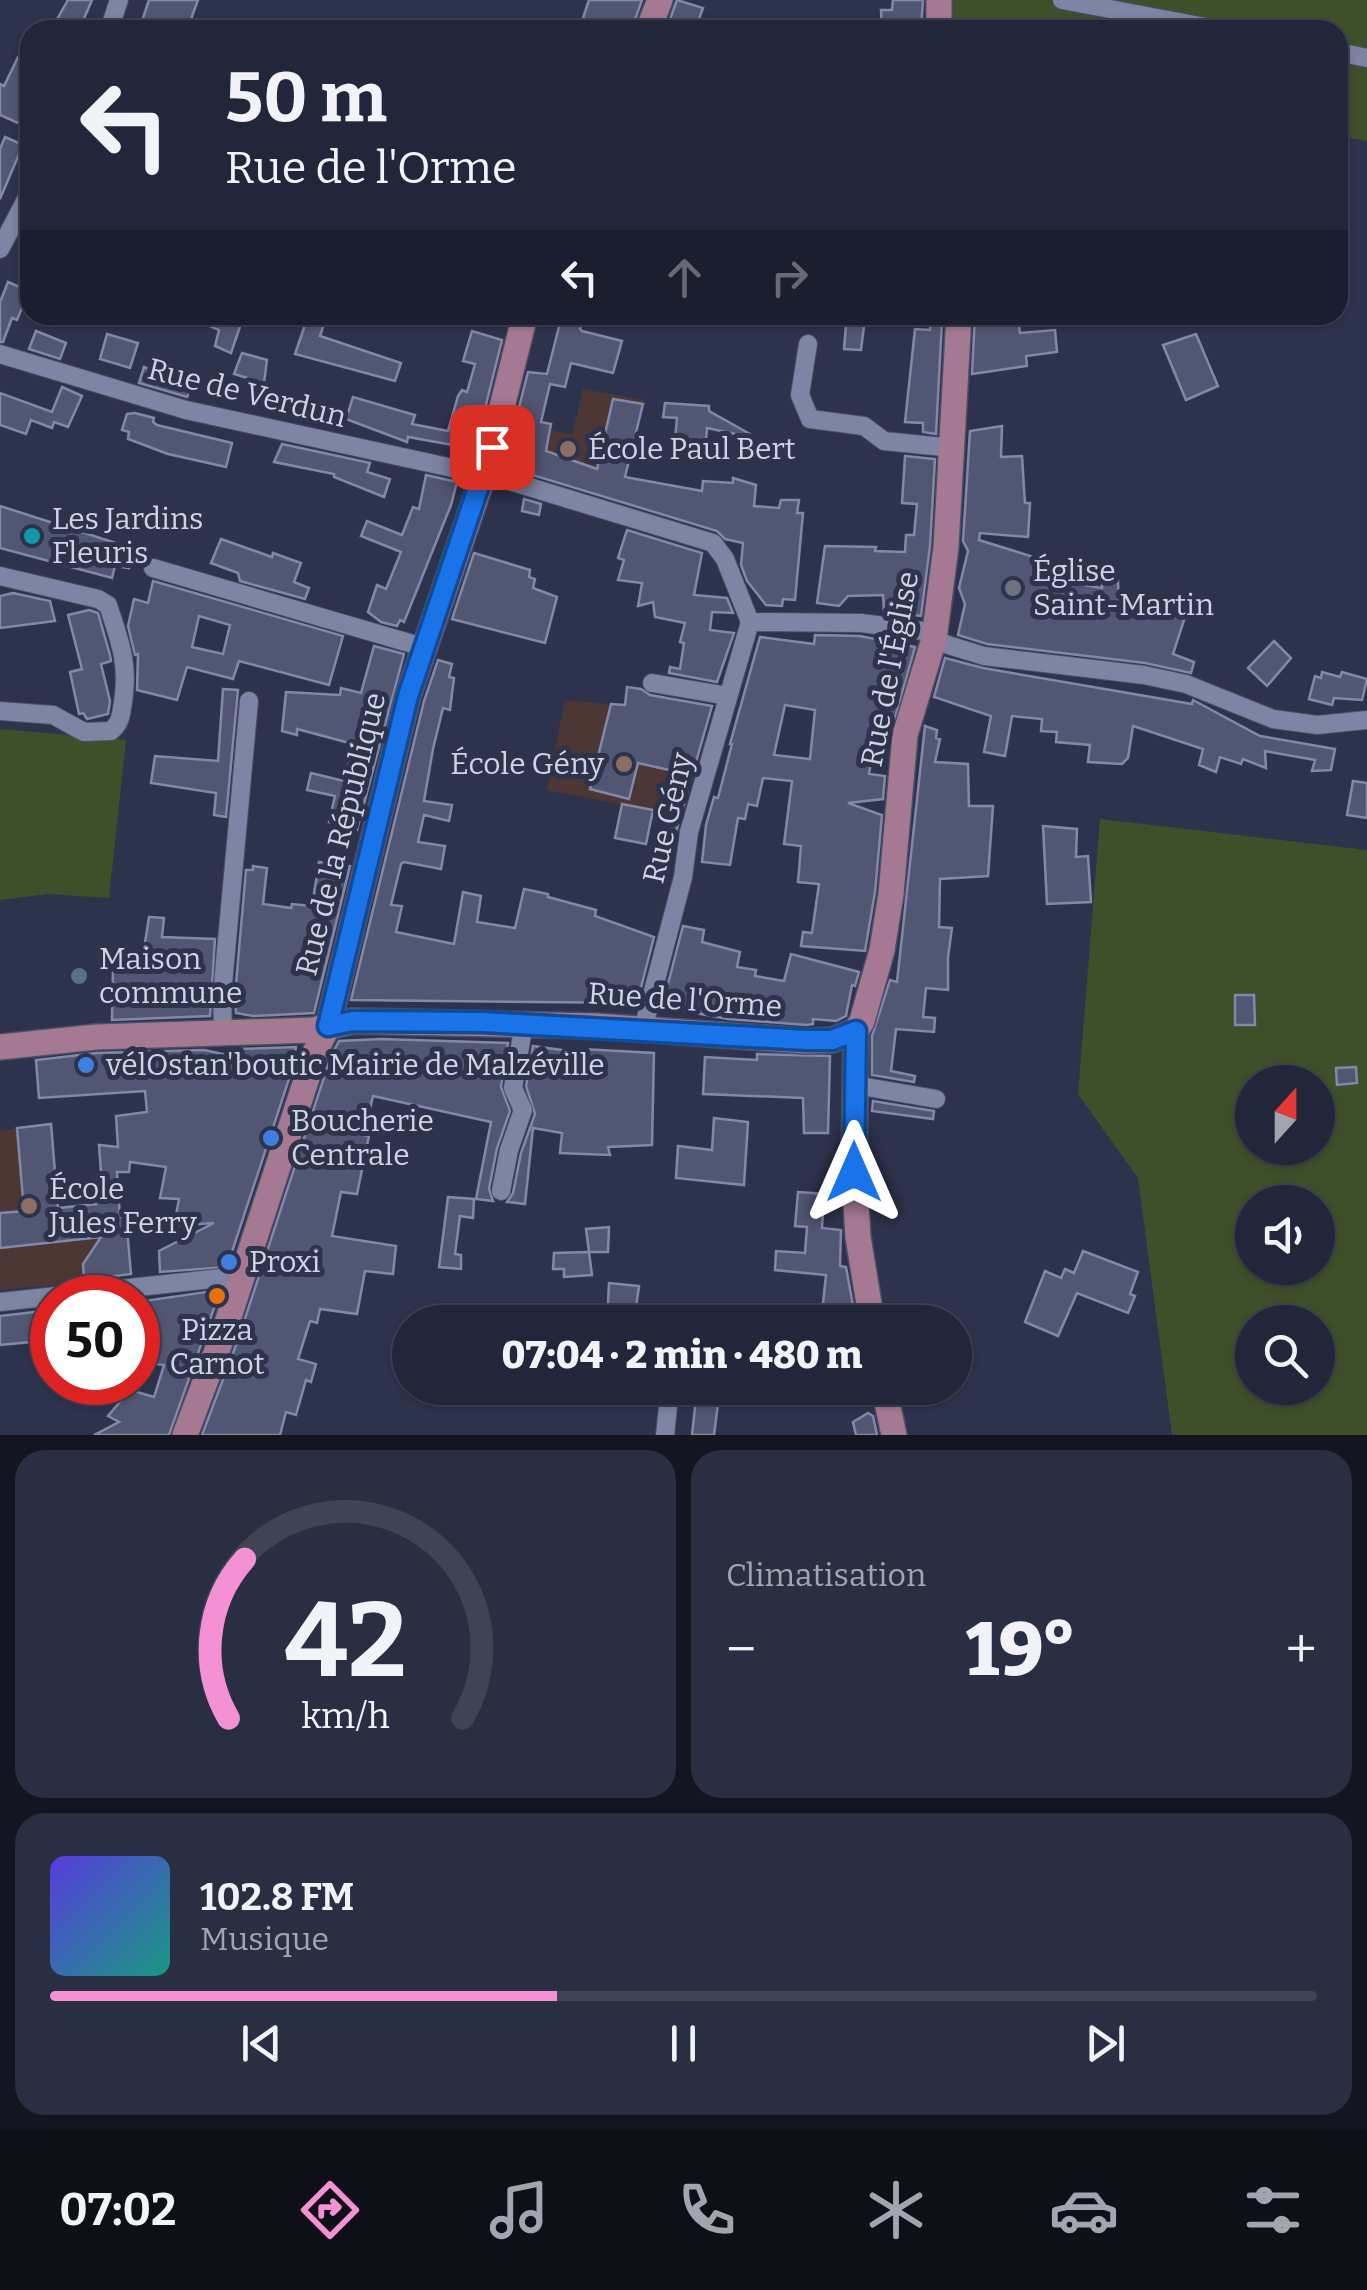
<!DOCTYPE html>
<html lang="fr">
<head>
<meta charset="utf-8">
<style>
  body { margin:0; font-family:Bitter,serif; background:#2a2e42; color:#f1f3f6; height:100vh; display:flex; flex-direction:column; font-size:38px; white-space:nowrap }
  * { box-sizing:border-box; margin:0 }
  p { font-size:32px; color:#a2a5af }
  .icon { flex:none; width:55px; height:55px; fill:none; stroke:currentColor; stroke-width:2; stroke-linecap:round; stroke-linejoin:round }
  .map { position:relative; height:1435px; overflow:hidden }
  .drawer { display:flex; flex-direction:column; gap:15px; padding:15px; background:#131520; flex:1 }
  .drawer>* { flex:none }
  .banner { position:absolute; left:20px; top:20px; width:1328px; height:305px; border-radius:30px; box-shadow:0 2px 8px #0004,0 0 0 2px #3f4354; background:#22263a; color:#f1f3f6; overflow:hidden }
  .needle { width:65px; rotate:21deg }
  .tools { position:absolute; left:1235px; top:1065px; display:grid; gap:20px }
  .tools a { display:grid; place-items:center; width:100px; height:100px; border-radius:50%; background:#22263a; box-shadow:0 2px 8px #0004,0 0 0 2px #3f4354; font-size:50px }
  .speed { position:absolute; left:30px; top:1275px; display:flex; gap:20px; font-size:50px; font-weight:700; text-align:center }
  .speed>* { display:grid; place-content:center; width:130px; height:130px; border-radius:50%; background:#22263a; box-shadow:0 2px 8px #0004,0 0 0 2px #3f4354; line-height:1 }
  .speed .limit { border:15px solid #d22; background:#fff; color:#111 }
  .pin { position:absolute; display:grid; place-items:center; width:85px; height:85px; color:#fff; margin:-42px; border-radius:20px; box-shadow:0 5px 15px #0006 }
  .me { position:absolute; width:110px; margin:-55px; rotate:0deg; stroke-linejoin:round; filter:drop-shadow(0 0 8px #0008) }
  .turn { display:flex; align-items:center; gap:35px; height:210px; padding:0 40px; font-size:45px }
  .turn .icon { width:130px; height:130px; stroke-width:2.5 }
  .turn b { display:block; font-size:70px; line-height:85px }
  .lanes { display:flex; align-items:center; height:95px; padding:0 40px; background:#0003; justify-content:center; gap:50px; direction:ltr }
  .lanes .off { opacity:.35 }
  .big { font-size:75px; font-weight:800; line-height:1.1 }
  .drawer .widget { flex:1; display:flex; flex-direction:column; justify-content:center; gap:15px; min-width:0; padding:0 35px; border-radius:30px; background:#2a2e42 }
  .drawer .dial { align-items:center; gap:0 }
  .dial svg { height:260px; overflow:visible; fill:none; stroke:#3f4354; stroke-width:7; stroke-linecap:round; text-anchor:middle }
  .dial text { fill:#f1f3f6; stroke:none }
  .song { display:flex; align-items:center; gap:30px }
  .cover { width:120px; height:120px; border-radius:15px; background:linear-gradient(135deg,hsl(250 70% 55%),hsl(170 70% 35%)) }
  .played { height:10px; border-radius:5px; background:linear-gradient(90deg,#f491d4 40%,#3f4354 40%) }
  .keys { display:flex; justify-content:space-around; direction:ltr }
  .heat { display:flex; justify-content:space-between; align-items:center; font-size:55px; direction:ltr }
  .drawer .tiles { flex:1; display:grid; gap:15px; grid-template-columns:1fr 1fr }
  .widget:last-child { grid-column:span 2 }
  .trip { position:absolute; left:392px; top:1305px; width:580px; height:100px; border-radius:50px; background:#22263a; box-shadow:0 2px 8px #0004,0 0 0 2px #3f4354; font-weight:800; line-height:100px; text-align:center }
  .menu { display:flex; height:160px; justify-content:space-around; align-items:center; background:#0e0f17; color:#a2a5af }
  .menu .icon { width:70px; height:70px }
  .menu .selected { color:#f491d4 }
  .menu b { font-size:45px; color:#f1f3f6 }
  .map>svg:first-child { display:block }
  .education { fill:#4c3734 }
  .green { fill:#3e5029; fill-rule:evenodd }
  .building { fill:#515673; stroke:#8288a7; stroke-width:2.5; fill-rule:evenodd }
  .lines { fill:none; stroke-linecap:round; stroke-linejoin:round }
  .minor-casing { stroke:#4b4e64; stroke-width:20 }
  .major-casing { stroke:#4b4e64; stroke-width:28 }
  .minor { stroke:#7e84a3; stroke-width:18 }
  .major { stroke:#a57992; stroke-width:25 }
  .route-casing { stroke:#114b97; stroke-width:25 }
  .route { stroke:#1a73e8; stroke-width:18 }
  .education-dot { fill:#8d6e63; stroke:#2e334d; stroke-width:4 }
  .culture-dot { fill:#0f9aa8; stroke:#2e334d; stroke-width:4 }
  .worship-dot { fill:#6b7280; stroke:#2e334d; stroke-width:4 }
  .service-dot { fill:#5c6f8a; stroke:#2e334d; stroke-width:4 }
  .shop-dot { fill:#3f7fe0; stroke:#2e334d; stroke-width:4 }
  .food-dot { fill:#e8710a; stroke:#2e334d; stroke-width:4 }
  .labels { text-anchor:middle; stroke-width:10; stroke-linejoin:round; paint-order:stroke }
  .street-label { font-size:30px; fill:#cfd3e4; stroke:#2e334d }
  .poi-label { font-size:30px; fill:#cfd3e4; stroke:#2e334d; text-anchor:start }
</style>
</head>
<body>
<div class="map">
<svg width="1367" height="1435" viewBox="0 0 1367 1435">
  <rect width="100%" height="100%" fill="#2e334d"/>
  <g class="education">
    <path d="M583,389L644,400L619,503L501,461L510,419L572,435Z"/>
    <path d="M565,700L650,708L703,737L681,816L547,790Z"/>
    <path d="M51,1124L58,1207L95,1204L96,1200L103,1199L110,1280L0,1290V1131L24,1127L25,1134L43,1132V1125Z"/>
  </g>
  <g class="green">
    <path d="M948,0H1367V141L1338,136V30H1152L1065,18L1063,30H946Z"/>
    <path d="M0,729L126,740L109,898L48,894L0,900Z"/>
    <path d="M1100,819L1367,850V1435H1172L1138,1178L1078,1094ZM1252,1082H1318V1148H1252ZM1252,1202H1318V1268H1252ZM1252,1322H1318V1388H1252Z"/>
  </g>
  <g class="building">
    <path d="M68,0H92L79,30H51Z"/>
    <path d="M149,0H198L187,30H139Z"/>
    <path d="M589,0H642L632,28L627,26L625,30H595L598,23L583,18Z"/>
    <path d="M677,0L703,8L695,30H666Z"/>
    <path d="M893,0H923L921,30H882L881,10H892Z"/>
    <path d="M18,57L30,62V97L18,123L0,115V84L4,86Z"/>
    <path d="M5,137L23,145L0,199V149Z"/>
    <path d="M8,282L29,291L17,320L12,318L3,342H0V302Z"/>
    <path d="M184,315H244L231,353L215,346L219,330Z"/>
    <path d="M562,315H584L580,329L582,331L622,341L613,373L571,363L565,387L550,384L541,422L551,424L546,451L597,469L613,399L643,404L625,477L702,491L703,481L733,483V478L756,485L754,506L779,508L781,500H799L797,513H803L795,600L783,599L782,606L766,605L747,581L741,565L743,543L725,539L717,531L529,474L530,471L505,462L528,372L547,374Z"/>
    <path d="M975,315L1018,318L1020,333L1055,330L1057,352L1026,356L1027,366L972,374Z"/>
    <path d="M307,319L324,324L320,336L401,363L395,381L295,354Z"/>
    <path d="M931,320L942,321L936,434L923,432V423L905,422L915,329L930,330Z"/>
    <path d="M846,325L864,326L861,350L844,349Z"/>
    <path d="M36,331L66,343L60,359L29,349Z"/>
    <path d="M472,331L502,340L475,449L408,437L407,442L346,419L353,397L415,415L412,424L448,431L458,396L462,390L467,392L475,364L463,361Z"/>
    <path d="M107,334L138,343L130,368L100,359Z"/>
    <path d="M1196,334L1218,386L1186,400L1163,345Z"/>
    <path d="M242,353L267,360L264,383L234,374Z"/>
    <path d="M144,367L191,387L187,397L139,383Z"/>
    <path d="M62,387L82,396L68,427L54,422L52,428L31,420L26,434L0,425V393L52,412Z"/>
    <path d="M665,403L709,406V411L750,434L749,437L707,428L705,452L674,449L677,418L663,417Z"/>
    <path d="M135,413L154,418L153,422L157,425L232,443L226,467L168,454L128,439L129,432L122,430L127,414Z"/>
    <path d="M1002,426L1001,457L1022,456L1025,503H1030L1028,537L980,533L979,540L1056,564L1055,567L1063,570L1060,581L1102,588V581L1118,580L1119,610L1152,617H1185L1173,654L1194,662L1191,673L1145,663L987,644L958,635L965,604L959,588L968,551L963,541L970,431Z"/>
    <path d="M282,444L370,463L367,472L390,479L384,497L334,477V474L274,462Z"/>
    <path d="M905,456L935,459L930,546L921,616L884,612L883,595L848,596L839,606L817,603L825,546L876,547L875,551L905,552L906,535H914L917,504L902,503Z"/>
    <path d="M426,475L457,482L451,505L404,622L400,620L397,626L381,622L368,612L377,585L386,589L401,552L361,536L367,521L402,535L413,507L419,509Z"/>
    <path d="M524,499L541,504L539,515L522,511Z"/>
    <path d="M0,506L135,549L129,568L115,566L112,578L0,548Z"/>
    <path d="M627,530L702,553L694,595L727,598L733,613L712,612L710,630L734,633L717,682L669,673L670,667L680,669L684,643L680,642L685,623L655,617L653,602L638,606L642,583L618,580L624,560L618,558Z"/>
    <path d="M221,539L272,557L273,553L301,563L294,582L309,588L305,599L240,581L238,573L211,563Z"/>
    <path d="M474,553L530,570L529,577L535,579L533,588L557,597L545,643L452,619Z"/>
    <path d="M153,581L343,636L329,685L239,661L233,679L187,667L177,700L137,690L138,654L135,655L128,626L134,599L148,603ZM199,616L230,625L223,654L192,647Z"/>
    <path d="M13,593L50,601L55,621L0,628V596Z"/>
    <path d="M89,610L98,613L110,655L111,661L101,664L110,701L108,714L87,719L83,713L79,714L70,672L82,669L68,615Z"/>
    <path d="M815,635L860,636L915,647L888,743L875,741L869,774L885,776L883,799L848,803L882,815L875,892L865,951L801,946L803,932L812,933L819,884L798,882L801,846L784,844L792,781L763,778L757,806L748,804L745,819L738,818L730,865L702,862L706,825L714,797L718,798L732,744H730L760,637L814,644ZM785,705L815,710L810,759L774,755Z"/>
    <path d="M1274,641L1291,658L1267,686L1248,668Z"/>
    <path d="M374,646L404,654L357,830L329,822L335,796L307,790L311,773L344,781L353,744L297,729V735L282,731L286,692L340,695L341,688L361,693Z"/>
    <path d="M945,658L983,668L1192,704L1193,700L1260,736L1335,749L1331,770L1312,771L1315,760L1265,751L1266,768L1243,759L1241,764L1220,757L1216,772L1199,765L1203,749L1133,726L1128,758L1122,764L1088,762L1090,745L1056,742L1057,732L1041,731L1042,719L1012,716L1005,756L984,752L991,716L934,697Z"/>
    <path d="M438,660L452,664L449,677L454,678L450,710L443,708L433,749L424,801L452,805L449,821L424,815L418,842L445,846L441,869L404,862L401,864L391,905L402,906L396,932L454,944L463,892L481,896L477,922L515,928L524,889L548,894V897L596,910L595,916L654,937L637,1003L351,1000L424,701Z"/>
    <path d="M1322,672L1340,677L1342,672L1367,679L1362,700L1334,698L1332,705L1309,699L1315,676L1321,678Z"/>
    <path d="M627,687L641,689L650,695L712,706L672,846L660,843L678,772L638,763L629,799L590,789L611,704L625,705Z"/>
    <path d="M223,689L238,690L226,817L214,815L216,793L151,783L155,756L218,761Z"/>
    <path d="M925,726L937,730L936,738L940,739L935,762L968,764L969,806H993L988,876L940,879L939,927L952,928L948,957V990L926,988L923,1017L935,1018L934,1032L896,1029L891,1071L915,1076L914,1082L872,1075V1036L890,980L897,982Z"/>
    <path d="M1353,781L1367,783V818L1347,815Z"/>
    <path d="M622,804L653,810L646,844L615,838Z"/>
    <path d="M1043,826L1077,829L1076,857L1088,856L1091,902L1047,904Z"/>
    <path d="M319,862L350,866L314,1013L253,1016L236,1013L235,995L246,870H253V866L267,868L263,904L291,908L292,904L312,906Z"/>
    <path d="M149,917L164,918L162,937L215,939L210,1016L112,1020L113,968L141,969Z"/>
    <path d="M683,926L704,930L702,942L740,952L737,967L756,970L755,976L784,981L791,954L859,972L855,986L852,985L846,1016L836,1021L813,1019V1024L807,1025L728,1019L662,1007Z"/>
    <path d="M1235,995H1254L1255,1025H1235Z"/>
    <path d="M381,1039L508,1043L501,1087L510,1111L497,1148L489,1189L493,1201L476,1199L491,1122L373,1096L364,1135L369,1136L357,1194L341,1192L332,1236L396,1246L393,1274L365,1271L357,1314L320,1309L317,1323L310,1321L298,1359L316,1364L311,1382L306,1380L296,1415L286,1412L280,1435H202L239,1337L331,1056L339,1041Z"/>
    <path d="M533,1046L584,1053L583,1049L654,1053L652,1145L608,1147L610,1155L560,1153L562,1133L533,1128L525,1204L507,1202L513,1193L521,1153L535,1114L526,1086Z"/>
    <path d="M296,1047L290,1076L227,1267L160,1272L159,1251L214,1223L174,1226L179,1199L160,1198L166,1167L130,1162L129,1172H117L120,1217H126L131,1274L84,1280L83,1264L101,1237L0,1248V1213L24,1211L17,1128L51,1124L58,1208L96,1204V1200L103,1199L99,1145L118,1147L116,1116L147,1112L145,1091L39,1098L36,1060L97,1053L204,1050L237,1057L239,1049Z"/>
    <path d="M757,1054L830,1056L828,1133H804L803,1098L703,1094L705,1057L757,1060Z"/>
    <path d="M1356,1067L1357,1083L1337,1085L1336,1068Z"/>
    <path d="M873,1101L934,1111L933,1119L872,1111Z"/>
    <path d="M714,1118L748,1122L744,1185L676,1178L678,1146L712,1150Z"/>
    <path d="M798,1192L824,1194L822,1228L841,1230L840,1266L846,1267L856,1322H821L826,1275L775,1270L776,1251L805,1253L807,1227L795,1226Z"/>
    <path d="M448,1197L474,1199L473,1218L460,1216L455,1254L461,1255V1269L439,1267Z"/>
    <path d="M609,1227L608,1252H589L586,1229Z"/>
    <path d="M1083,1251L1138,1272L1130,1294L1135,1296L1128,1313L1077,1293L1058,1336L1025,1322L1045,1271L1061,1278L1065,1269L1074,1273Z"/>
    <path d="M589,1252L592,1275L564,1277V1269H553L554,1253Z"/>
    <path d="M609,1283L639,1286L634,1322H607Z"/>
    <path d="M213,1291L218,1297L169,1435H94L119,1422L108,1416L130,1390L154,1397L164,1365L138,1362V1331L144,1301Z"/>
    <path d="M52,1310L51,1340L0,1345V1316Z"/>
    <path d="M587,1388H629L627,1402L587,1397Z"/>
    <path d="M697,1388H720L714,1435H692Z"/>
    <path d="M868,1413L873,1416L877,1435H856L853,1422Z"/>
  </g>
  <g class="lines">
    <g class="minor-casing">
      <g id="minor">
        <path d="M1062,0L1221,30"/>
        <path d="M109,30L119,0"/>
        <path d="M1338,52L1367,58"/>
        <path d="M0,249L30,192"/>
        <path d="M808,344L800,395L810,419L864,426L884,441L953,448"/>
        <path d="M0,354L186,410L503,479L713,543L725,559L750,622"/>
        <path d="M153,568L423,647"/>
        <path d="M0,576L98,599L108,605C120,642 129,663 123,702C121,714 121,723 111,731L84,732L53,715L0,711"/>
        <path d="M750,622L861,623L923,631L945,644L984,656L1144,675L1186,684L1273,719L1317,725L1367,720"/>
        <path d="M652,683L728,696"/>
        <path d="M643,1029L683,877L689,832L750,622"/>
        <path d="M223,1033L222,995L249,701"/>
        <path d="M855,1085L936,1099"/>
        <path d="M501,1191L509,1150L523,1110L513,1088L524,1023"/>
        <path d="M0,1302L221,1278L239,1285"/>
        <path d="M665,1435L670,1388"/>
      </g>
    </g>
    <g class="major-casing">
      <g id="major">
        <path d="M939,0V30"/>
        <path d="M648,30L660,0"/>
        <path d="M0,1047L96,1037L313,1030L353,1021L596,1026L807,1041L832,1040L856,1031"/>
        <path d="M872,1322L858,1237L854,1172L856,1031L862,1021L882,950L891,894L905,735L934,639L946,547L959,315"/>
        <path d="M884,1388L894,1435"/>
        <path d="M185,1435L224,1332L316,1050L328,1026L408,696L489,459L525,315"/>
      </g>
    </g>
    <use href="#minor" class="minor"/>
    <use href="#major" class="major"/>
  </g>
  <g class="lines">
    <g class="route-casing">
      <path id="route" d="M492,447L408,696L328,1026L353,1021L482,1022L807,1040H832L856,1031L854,1172"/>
    </g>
    <use href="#route" class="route"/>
  </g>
  <g class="education-dot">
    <circle cx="568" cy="449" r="10"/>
    <circle cx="624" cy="764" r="10"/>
    <circle cx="29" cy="1206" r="10"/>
  </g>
  <circle class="culture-dot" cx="32" cy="536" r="10"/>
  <circle class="worship-dot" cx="1013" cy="588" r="10"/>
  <circle class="service-dot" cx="79" cy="976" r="10"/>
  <g class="shop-dot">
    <circle cx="86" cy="1065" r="10"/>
    <circle cx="271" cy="1138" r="10"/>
    <circle cx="229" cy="1262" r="10"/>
  </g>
  <circle class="food-dot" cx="217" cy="1296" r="10"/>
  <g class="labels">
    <g class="street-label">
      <text transform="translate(247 393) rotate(14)" y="10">Rue de Verdun</text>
      <text transform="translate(890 669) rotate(-79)" y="10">Rue de l'Église</text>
      <text transform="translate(668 818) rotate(-77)" y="10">Rue Gény</text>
      <text transform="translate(341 834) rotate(-76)" y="10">Rue de la République</text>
      <text transform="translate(685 1000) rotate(4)" y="10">Rue de l'Orme</text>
    </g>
    <g class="poi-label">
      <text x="588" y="459">École Paul Bert</text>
      <text x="52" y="529">Les Jardins<tspan x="52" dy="34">Fleuris</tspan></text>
      <text x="1033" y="581">Église<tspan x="1033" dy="34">Saint-Martin</tspan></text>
      <text x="604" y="774" text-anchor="end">École Gény</text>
      <text x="99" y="969">Maison<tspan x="99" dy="34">commune</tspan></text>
      <text x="106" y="1075">vélOstan'boutic Mairie de Malzéville</text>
      <text x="291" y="1131">Boucherie<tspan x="291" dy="34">Centrale</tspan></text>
      <text x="49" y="1199">École<tspan x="49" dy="34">Jules Ferry</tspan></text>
      <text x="249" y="1272">Proxi</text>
      <text x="217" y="1340" text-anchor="middle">Pizza<tspan x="217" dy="34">Carnot</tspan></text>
    </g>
  </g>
</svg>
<div class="tools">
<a><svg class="needle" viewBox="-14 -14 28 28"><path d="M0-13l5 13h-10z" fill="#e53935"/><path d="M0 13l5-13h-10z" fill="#a2a5af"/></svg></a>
<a><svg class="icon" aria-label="sound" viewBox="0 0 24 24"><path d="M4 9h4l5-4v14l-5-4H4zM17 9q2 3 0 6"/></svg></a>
<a><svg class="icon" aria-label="search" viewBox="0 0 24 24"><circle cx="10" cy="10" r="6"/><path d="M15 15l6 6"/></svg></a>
</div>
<div class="speed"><div class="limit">50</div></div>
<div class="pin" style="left:492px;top:447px;background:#d93025"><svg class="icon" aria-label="arrive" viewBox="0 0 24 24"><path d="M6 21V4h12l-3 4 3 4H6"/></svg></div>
<svg class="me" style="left:854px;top:1172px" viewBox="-20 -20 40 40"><path d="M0-17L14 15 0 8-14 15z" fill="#1a73e8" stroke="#fff" stroke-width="4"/></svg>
<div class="trip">07:04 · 2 min · 480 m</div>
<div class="banner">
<div class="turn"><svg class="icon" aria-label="left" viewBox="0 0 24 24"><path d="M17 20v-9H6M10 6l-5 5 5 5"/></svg><div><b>50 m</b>Rue de l'Orme</div></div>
<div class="lanes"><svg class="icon" aria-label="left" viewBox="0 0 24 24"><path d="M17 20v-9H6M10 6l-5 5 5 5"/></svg><svg class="icon off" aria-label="ahead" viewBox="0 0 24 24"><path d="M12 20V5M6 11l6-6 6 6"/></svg><svg class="icon off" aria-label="right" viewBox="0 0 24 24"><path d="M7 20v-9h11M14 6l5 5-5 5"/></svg></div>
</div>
</div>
<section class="drawer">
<div class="tiles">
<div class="widget dial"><svg viewBox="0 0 100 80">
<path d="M14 69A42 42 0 1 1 86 69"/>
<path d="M14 69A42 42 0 0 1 19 20" stroke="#f491d4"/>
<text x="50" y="56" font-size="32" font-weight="700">42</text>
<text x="50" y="72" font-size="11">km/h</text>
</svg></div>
<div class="widget"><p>Climatisation</p>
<div class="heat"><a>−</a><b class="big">19°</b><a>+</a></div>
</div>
<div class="widget">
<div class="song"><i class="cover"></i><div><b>102.8 FM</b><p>Musique</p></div></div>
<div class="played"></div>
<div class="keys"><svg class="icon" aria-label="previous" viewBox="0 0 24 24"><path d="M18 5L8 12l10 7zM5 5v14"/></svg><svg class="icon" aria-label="pause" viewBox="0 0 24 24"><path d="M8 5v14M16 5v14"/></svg><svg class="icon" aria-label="next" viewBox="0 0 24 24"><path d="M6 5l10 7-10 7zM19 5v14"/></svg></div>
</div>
</div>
</section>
<nav class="menu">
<b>07:02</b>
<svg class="icon selected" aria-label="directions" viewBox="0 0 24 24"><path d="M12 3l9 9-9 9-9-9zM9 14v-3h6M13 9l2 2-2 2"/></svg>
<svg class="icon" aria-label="music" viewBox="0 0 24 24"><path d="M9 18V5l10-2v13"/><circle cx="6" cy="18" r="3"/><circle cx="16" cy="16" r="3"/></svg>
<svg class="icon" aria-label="phone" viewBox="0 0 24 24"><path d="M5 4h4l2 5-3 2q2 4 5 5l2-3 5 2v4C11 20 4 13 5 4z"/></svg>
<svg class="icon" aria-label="climate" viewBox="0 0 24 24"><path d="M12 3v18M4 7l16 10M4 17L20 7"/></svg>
<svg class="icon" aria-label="car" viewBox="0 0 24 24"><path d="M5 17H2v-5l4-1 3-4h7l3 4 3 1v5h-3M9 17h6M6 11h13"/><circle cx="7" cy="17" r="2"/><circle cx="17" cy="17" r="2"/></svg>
<svg class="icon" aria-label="filters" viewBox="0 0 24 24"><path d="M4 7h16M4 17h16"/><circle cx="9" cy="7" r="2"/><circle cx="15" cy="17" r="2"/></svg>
</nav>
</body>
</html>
